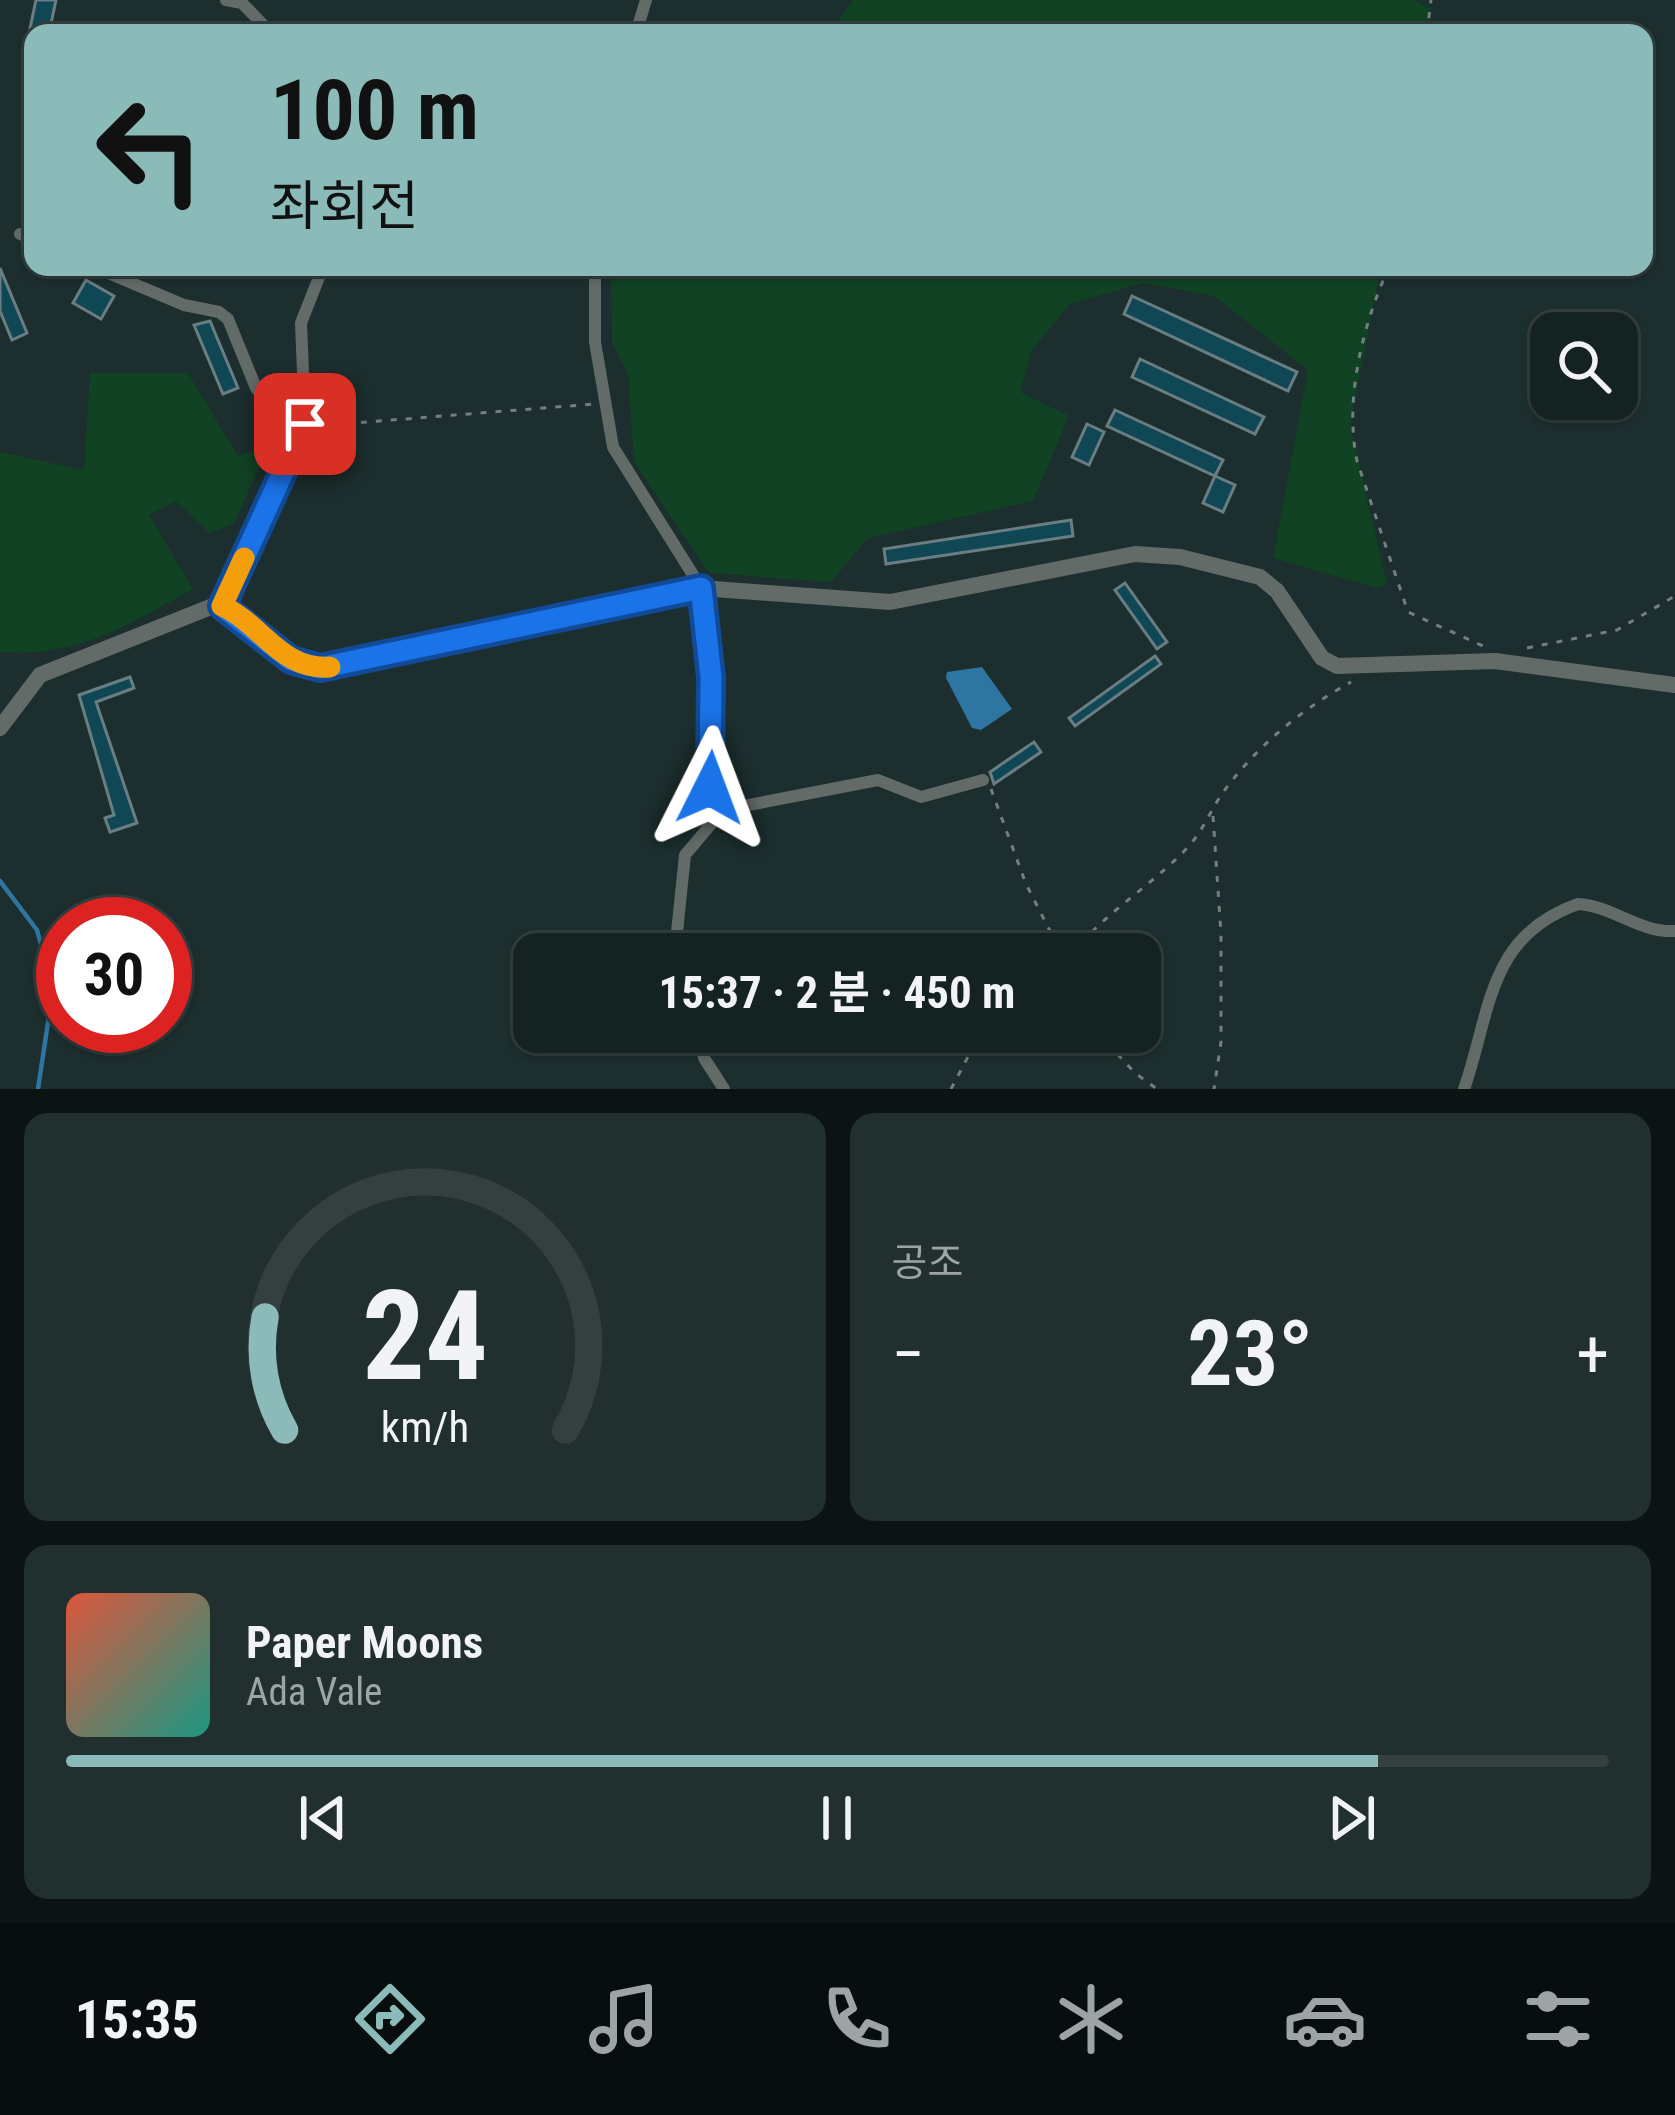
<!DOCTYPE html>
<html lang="ko">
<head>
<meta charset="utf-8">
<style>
  body { margin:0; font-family:"Roboto Condensed","Noto Sans KR",sans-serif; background:#222f2f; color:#f1f3f6; height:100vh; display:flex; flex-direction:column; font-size:45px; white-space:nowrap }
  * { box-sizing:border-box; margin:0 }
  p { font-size:39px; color:#9da4a5 }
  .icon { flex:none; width:66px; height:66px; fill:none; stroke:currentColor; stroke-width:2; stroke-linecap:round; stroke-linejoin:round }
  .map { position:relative; height:1089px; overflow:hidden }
  .details { display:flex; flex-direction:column; gap:24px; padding:24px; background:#0c1313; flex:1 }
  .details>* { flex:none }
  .hud { position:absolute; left:24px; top:24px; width:1629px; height:252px; border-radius:24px; box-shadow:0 3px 9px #0004,0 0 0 3px #343f40; background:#8bbbb9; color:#111; overflow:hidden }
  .buttons { position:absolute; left:1530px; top:312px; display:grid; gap:24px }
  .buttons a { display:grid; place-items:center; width:108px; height:108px; border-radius:24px; background:#152222; box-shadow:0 3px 9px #0004,0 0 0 3px #343f40; font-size:60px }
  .speed { position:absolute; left:36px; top:897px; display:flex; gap:24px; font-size:60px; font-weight:700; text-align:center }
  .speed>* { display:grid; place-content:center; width:156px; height:156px; border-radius:50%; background:#152222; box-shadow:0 3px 9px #0004,0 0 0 3px #343f40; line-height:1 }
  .speed .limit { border:18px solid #d22; background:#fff; color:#111 }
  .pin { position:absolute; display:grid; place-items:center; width:102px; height:102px; color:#fff; margin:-51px; border-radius:24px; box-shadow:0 6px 18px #0006 }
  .me { position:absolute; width:132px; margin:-66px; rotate:3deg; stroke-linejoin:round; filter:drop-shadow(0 0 9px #0008) }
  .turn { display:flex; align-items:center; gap:42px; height:252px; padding:0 48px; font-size:54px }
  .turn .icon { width:156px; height:156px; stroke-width:2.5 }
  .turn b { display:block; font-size:84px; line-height:102px }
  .big { font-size:90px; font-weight:700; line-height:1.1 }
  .details .widget { flex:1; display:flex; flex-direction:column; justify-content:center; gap:18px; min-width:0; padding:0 42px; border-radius:24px; background:#222f2f }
  .details .dial { align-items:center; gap:0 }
  .dial svg { height:312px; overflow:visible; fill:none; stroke:#343f40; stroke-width:7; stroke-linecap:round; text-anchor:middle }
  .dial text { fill:#f1f3f6; stroke:none }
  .song { display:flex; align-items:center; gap:36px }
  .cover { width:144px; height:144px; border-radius:18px; background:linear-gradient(135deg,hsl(10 70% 55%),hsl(170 70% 35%)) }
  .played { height:12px; border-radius:6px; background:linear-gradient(90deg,#8bbbb9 85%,#343f40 85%) }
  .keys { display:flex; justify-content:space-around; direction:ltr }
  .heat { display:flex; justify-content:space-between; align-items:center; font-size:66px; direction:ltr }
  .details .tiles { flex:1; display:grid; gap:24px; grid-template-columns:1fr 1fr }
  .widget:last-child { grid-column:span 2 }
  .trip { position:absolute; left:513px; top:933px; width:648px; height:120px; border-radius:24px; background:#152222; box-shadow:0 3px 9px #0004,0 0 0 3px #343f40; font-weight:700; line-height:120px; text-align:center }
  .menu { display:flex; height:192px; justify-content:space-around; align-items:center; background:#080e0e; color:#9da4a5 }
  .menu .icon { width:84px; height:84px }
  .menu .on { color:#8bbbb9 }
  .menu b { font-size:54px; color:#f1f3f6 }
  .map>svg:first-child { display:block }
  .green { fill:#114224 }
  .water { fill:#2f75a2 }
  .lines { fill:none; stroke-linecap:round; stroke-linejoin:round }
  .stream { stroke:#2f75a2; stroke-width:4.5 }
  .building { fill:#104755; stroke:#6a7d82; stroke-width:3 }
  .path { stroke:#718080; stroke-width:3; stroke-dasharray:6 9; stroke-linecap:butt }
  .minor { stroke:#636b69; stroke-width:12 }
  .tertiary { stroke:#636b69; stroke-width:16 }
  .route-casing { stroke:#114b97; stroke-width:30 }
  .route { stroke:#1a73e8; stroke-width:21 }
  .slow { stroke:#f59e0b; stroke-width:21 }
</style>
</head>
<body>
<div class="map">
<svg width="1675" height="1089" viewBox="0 0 1675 1089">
  <rect width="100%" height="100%" fill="#1c2e2e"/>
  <g class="green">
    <path d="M853,0H1414L1431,9L1426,33H830Z"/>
    <path d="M611,267H1381L1350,425L1387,584L1376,588L1273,558L1308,370L1214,296L1143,283L1070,304L1032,350L1020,392L1069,416L1033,501L868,538L831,582L709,573L634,462L628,374L612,343Z"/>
    <path d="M90,373H188L238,456L269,444L234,524L209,533L176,501L149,515L193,589C127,625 78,658 0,652V452L84,470Z"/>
  </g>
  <path class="water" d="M982,667L1012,709L981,730L972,728L946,678L947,672Z"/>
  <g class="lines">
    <path class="stream" d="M0,881L37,930L53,989L38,1089"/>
  </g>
  <g class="building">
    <path d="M36,0H56L49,33H29Z"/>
    <path d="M0,268L27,333L12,340L0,311Z"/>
    <path d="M86,280L114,296L101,319L73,303Z"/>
    <path d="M1132,296L1297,372L1288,391L1124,314Z"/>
    <path d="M210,321L238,388L223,394L194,325Z"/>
    <path d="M1140,359L1264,417L1255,434L1132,377Z"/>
    <path d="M1115,410L1223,460L1215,476L1107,426Z"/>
    <path d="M1087,424L1104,432L1089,465L1072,457Z"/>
    <path d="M1215,476L1235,485L1223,512L1203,503Z"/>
    <path d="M1071,520L1073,536L886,564L884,549Z"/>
    <path d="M1125,583L1167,642L1157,649L1115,590Z"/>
    <path d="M1155,656L1161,664L1075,726L1069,718Z"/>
    <path d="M130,677L134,688L96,702L137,823L110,832L105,818L114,815L79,695Z"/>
    <path d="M1034,742L1041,752L994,784L990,772Z"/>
  </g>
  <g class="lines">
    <g class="path">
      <path d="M1427,33L1431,0"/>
      <path d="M1389,267C1363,324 1344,398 1357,461L1408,612L1483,646"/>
      <path d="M316,426L594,404"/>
      <path d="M1527,648L1617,630L1675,596"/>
      <path d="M991,789L1026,884L1050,931V954"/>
      <path d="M1213,816L1221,934V1042L1214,1089"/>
      <path d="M1072,954C1105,912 1153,885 1189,846C1204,829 1211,809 1224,791C1258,745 1302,709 1351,682"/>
      <path d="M1097,1032L1135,1073L1157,1089"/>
      <path d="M951,1089L981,1032"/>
    </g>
    <g class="minor">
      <path d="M226,0L242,3L271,33"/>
      <path d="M636,33L646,0"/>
      <path d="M20,234L33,239"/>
      <path d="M94,267L184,305L219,312L228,319L256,388L293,438L290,456L222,606"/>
      <path d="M595,267V342L613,447L705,594L713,728L709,807L715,815"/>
      <path d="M293,447L305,424L301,323L323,267"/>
      <path d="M681,954L677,932L685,855L723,810L878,780L921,797L983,780"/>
      <path d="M698,1032L704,1058L724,1089"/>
      <path d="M1464,1089C1491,1012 1487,936 1578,904C1613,906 1639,933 1675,931"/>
    </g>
    <path class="tertiary" d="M0,728L40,675L213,606C257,608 274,667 320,668L701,588L890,602L1135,554L1180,557L1260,577L1277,591L1322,658L1337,666L1495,661L1675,685"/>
  </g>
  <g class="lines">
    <g class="route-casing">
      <path id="route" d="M305,424L222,606L291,660L320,668L701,588L711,677L710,788"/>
    </g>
    <use href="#route" class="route"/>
    <path class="slow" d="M244,558L222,606C262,624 281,671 330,667"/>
  </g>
</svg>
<div class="buttons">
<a><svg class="icon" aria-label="search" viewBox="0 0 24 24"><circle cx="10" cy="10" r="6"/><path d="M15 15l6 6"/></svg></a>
</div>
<div class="speed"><div class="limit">30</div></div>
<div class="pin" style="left:305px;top:424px;background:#d93025"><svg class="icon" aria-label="arrive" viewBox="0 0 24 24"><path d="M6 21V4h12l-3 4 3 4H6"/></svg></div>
<svg class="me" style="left:710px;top:788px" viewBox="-20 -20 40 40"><path d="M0-17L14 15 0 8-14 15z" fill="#1a73e8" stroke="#fff" stroke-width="4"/></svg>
<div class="trip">15:37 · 2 분 · 450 m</div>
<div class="hud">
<div class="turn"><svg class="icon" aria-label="left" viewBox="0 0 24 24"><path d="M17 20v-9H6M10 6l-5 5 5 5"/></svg><div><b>100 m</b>좌회전</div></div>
</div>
</div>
<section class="details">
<div class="tiles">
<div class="widget dial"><svg viewBox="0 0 100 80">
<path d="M14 69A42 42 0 1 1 86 69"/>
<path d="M14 69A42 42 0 0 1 9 40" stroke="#8bbbb9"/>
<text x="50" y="56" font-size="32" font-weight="700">24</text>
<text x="50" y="72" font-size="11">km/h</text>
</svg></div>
<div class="widget"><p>공조</p>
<div class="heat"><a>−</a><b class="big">23°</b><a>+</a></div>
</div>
<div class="widget">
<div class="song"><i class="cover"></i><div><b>Paper Moons</b><p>Ada Vale</p></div></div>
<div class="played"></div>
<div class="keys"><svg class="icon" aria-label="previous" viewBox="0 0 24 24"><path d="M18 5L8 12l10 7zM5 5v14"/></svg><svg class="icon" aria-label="pause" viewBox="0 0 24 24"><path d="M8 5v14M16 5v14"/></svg><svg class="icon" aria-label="next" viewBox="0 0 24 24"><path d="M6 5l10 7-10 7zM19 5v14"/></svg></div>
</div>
</div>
</section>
<nav class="menu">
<b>15:35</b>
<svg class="icon on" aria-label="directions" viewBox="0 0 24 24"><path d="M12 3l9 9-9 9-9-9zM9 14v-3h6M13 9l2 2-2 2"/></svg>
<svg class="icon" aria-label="music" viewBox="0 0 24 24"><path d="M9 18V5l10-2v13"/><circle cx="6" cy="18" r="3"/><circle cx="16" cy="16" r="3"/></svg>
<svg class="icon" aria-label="phone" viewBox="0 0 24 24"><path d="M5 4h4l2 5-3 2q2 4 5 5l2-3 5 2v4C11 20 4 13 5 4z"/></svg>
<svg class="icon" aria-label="climate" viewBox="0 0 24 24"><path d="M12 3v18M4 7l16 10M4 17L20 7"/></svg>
<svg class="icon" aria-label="car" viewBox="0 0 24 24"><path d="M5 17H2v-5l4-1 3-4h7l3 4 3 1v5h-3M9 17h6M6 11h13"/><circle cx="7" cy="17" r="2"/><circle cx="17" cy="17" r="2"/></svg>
<svg class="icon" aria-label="filters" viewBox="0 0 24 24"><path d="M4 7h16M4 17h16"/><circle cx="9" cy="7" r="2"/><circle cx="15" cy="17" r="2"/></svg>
</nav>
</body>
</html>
